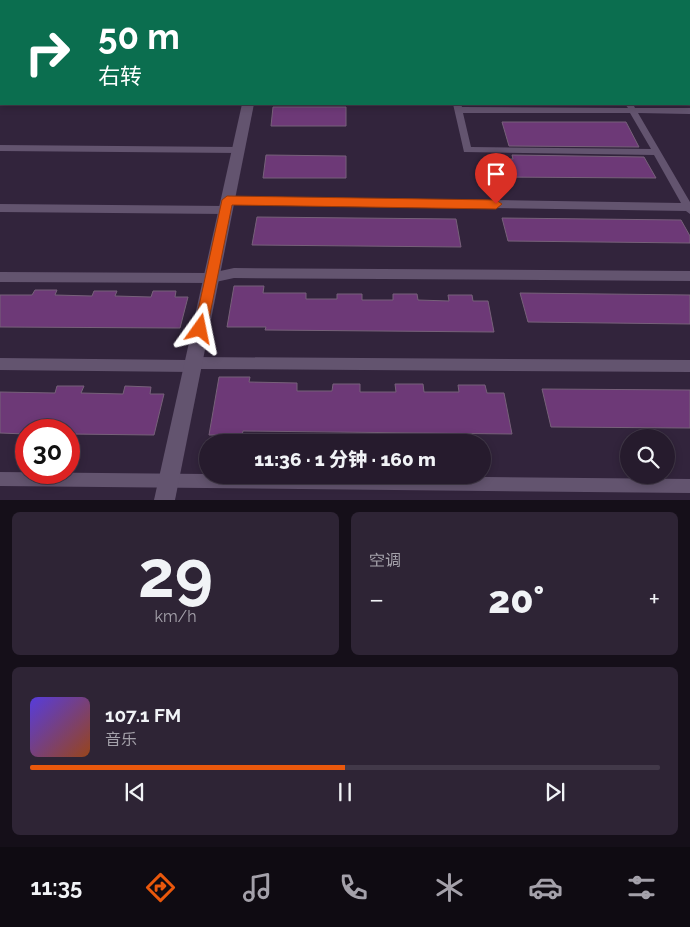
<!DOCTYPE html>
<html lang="zh">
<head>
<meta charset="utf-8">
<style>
  body { margin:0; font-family:Raleway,"Noto Sans SC",sans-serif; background:#2e2435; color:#f1f3f6; height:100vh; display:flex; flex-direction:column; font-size:19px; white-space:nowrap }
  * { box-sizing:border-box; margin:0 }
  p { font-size:16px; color:#a4a1aa }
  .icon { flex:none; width:28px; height:28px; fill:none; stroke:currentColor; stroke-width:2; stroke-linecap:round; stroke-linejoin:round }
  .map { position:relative; height:500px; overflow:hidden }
  .details { display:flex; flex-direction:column; gap:12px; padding:12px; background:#150f19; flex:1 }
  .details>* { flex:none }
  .hud { position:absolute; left:0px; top:0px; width:690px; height:105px; box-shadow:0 2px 8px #0003,0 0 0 1px #423949; background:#0b6e4f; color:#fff; overflow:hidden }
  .tools { position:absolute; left:620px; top:429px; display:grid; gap:10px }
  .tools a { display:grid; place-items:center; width:55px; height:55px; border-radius:50%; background:#261b2d; box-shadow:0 2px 8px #0003,0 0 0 1px #423949; font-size:25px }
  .speed { position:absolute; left:15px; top:419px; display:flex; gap:10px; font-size:25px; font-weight:700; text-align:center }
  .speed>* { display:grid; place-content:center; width:65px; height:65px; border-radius:50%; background:#261b2d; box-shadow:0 2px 8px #0003,0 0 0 1px #423949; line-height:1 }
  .speed .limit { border:8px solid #d22; background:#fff; color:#111 }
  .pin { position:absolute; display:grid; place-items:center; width:42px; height:42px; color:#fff; margin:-51px -21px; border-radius:50% 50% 50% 0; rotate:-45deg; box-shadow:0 0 5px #0007 }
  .pin .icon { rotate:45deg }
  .me { position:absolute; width:55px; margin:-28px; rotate:12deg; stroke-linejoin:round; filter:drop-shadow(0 0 4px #0008) }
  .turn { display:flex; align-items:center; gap:18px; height:105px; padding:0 15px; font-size:22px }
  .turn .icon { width:65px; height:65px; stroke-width:2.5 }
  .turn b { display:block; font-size:35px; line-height:42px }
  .big { font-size:38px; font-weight:800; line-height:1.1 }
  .details .widget { flex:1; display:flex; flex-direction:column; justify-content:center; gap:8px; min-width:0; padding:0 18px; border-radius:8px; background:#2e2435 }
  .details .dial { align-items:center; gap:0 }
  .dial b { font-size:65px; line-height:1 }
  .song { display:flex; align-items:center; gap:15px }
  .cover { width:60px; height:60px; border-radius:8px; background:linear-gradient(135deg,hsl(250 70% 55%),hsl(20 70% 35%)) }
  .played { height:5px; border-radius:2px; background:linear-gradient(90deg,#ea580c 50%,#423949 50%) }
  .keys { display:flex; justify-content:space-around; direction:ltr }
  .heat { display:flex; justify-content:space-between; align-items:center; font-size:28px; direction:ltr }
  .details .tiles { flex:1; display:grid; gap:12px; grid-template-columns:1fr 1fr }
  .widget:last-child { grid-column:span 2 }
  .trip { position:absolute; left:199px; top:434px; width:292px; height:50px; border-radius:25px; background:#261b2d; box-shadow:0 2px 8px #0003,0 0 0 1px #423949; font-weight:800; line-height:50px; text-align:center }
  .tab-bar { display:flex; height:80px; justify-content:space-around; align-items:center; background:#0f0b12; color:#a4a1aa }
  .tab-bar .icon { width:35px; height:35px }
  .tab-bar .current { color:#ea580c }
  .tab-bar b { font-size:22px; color:#f1f3f6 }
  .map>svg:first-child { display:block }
  .building { fill:#6d3977; stroke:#77617a }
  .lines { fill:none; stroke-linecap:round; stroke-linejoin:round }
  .lane { fill:#63546f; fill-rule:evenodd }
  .street { fill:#63546f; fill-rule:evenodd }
  .route { fill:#ea580c; stroke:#983908 }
</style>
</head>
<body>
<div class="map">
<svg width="690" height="500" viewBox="0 0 690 500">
  <rect width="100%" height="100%" fill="#32243c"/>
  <g class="building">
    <path d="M273,107H346V126H271Z"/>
    <path d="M502,122H626L639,147L509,146Z"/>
    <path d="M266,155L346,156V178H263Z"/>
    <path d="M512,155L644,157L656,178L490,177L485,159H513Z"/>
    <path d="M257,217L456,219L461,247L252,245Z"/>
    <path d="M502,218L681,220L690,236V243L508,241Z"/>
    <path d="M234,286H264L263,293H306V299H337V294H362V300H393V294H417L418,300L449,301L448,295H472L473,301H488L494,332L265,330L266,327H227Z"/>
    <path d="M35,290H57L55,295L92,296L94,291H117L115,296L151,297L153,291H176L175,297H188L180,328L0,327V295H32Z"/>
    <path d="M520,293L690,295V324L528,322Z"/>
    <path d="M219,377H250L249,382L297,383V391H332L333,384H360V392H396L395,384H423L424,392H459L458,385H485L487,393H504L512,434L243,431L242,435H209Z"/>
    <path d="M57,386H84L81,393L123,394L125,386L151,387L150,394H164L154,435L69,434V430H26V434L0,433V392L55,393Z"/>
    <path d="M542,389L690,390V428L551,427Z"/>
  </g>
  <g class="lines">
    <g class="lane">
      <rect x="432" y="0" width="6" height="1"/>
      <path d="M567,0H573L574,1H568Z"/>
      <rect x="689" y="20" width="1" height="4"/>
      <rect x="0" y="54" width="1" height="4"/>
      <rect x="0" y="95" width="1" height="4"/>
      <path d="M453,104H461L462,107L628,108L625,104H633L635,108H690V114L638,113L690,202V214L686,211L227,204L222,200L227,196L681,203L654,155L464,152ZM463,113H630L651,149L471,147Z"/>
      <path d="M0,145L238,147L242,150L238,153L0,151Z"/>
      <path d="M0,204L225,206L230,210L225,214L0,212Z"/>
      <path d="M234,268L690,271V281L234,278L211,283L0,282V272L211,273Z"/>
      <path d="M193,357L690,360V372L197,369L192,372L0,370V358L188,360Z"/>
      <path d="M0,472L690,479V493L0,486Z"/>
    </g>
    <path class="street" d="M242,104H254L175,500H154Z"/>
  </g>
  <path class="route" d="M227,196L496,200L502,204L496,209L232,205L207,329L205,333L200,335L196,333L194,329L222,200Z"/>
</svg>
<div class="tools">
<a><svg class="icon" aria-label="search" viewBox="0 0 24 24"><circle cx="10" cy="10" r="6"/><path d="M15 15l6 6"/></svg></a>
</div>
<div class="speed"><div class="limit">30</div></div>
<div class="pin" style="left:496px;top:204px;background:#d93025"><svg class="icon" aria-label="arrive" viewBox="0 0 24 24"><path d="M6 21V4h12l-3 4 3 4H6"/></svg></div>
<svg class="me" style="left:200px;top:329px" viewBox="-20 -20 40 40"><path d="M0-17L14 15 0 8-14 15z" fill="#ea580c" stroke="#fff" stroke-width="4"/></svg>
<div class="trip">11:36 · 1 分钟 · 160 m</div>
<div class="hud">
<div class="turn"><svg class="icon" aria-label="right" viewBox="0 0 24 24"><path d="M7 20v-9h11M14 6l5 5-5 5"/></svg><div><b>50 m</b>右转</div></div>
</div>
</div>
<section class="details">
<div class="tiles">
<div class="widget dial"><b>29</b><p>km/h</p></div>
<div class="widget"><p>空调</p>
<div class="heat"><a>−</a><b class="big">20°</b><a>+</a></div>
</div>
<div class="widget">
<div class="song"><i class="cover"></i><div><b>107.1 FM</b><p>音乐</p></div></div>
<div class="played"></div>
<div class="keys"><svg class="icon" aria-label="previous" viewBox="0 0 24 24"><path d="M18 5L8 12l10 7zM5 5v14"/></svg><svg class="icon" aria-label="pause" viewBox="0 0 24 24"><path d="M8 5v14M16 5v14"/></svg><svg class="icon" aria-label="next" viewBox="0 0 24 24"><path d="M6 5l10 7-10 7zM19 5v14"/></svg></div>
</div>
</div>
</section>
<nav class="tab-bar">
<b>11:35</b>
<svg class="icon current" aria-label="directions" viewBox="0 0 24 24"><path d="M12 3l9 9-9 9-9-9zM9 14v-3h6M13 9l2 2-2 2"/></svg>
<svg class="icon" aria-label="music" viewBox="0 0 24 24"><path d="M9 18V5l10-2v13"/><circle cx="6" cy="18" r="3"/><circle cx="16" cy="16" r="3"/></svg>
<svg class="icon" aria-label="phone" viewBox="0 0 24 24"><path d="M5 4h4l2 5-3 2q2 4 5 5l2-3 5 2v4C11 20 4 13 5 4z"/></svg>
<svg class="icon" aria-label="climate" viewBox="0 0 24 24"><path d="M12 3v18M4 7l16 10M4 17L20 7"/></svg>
<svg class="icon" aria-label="car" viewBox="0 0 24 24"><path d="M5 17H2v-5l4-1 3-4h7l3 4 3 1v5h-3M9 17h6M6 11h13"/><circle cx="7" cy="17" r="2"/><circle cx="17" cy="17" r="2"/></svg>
<svg class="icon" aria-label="filters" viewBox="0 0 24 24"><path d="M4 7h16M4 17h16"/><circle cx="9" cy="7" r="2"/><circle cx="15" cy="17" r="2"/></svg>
</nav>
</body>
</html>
